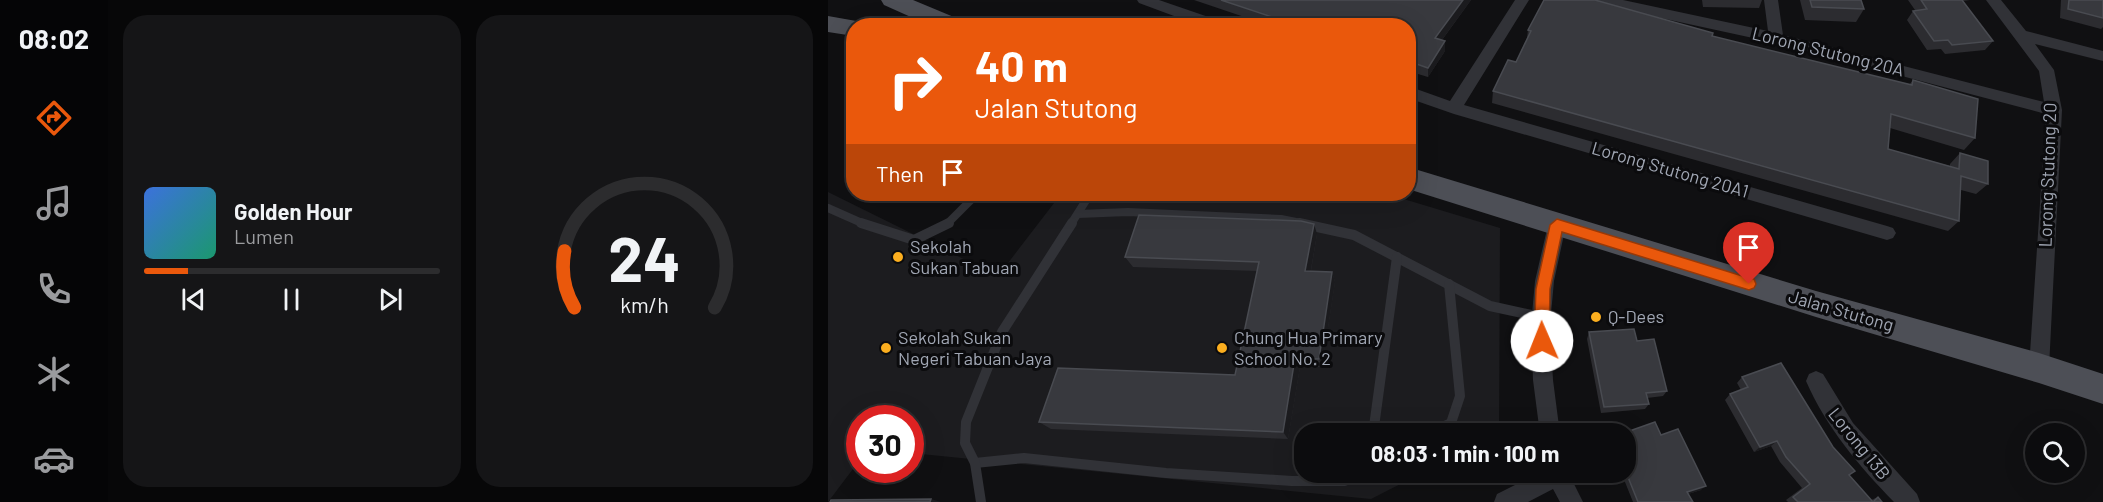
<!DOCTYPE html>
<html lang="en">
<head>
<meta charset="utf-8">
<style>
  body { margin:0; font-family:Barlow,sans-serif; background:#151517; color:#f1f3f6; height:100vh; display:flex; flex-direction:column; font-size:22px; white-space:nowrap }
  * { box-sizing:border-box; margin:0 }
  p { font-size:20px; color:#9a9b9e }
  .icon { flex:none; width:33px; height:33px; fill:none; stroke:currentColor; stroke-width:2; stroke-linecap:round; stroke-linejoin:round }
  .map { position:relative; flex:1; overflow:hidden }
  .side { display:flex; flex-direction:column; gap:15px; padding:15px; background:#070708; width:720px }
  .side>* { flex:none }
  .banner { position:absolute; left:18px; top:18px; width:570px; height:183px; border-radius:24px; box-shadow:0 6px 24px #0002,0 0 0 2px #2c2c2e; background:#ea580c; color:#fff; overflow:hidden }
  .fabs { position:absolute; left:1197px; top:423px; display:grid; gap:12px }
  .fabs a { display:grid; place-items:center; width:60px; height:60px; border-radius:50%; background:#0c0c0e; box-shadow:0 6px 24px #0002,0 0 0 2px #2c2c2e; font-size:30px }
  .speed { position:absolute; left:18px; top:405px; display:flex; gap:12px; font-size:30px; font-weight:700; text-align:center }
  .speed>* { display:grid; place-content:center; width:78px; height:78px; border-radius:50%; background:#0c0c0e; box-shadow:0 6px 24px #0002,0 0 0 2px #2c2c2e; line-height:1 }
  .speed .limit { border:9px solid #d22; background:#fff; color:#111 }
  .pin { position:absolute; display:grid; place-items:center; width:51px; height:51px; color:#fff; margin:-62px -26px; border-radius:50% 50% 50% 0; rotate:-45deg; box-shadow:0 0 6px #0007 }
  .pin .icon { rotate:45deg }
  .me { position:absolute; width:66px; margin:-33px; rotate:359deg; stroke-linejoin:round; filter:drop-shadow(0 0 4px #0008) }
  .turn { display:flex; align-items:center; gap:21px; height:126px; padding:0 30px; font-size:27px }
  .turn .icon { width:78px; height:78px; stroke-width:2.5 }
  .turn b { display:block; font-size:42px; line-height:51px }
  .then { display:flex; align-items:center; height:57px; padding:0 30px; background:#0003; gap:12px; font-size:22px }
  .side .card { flex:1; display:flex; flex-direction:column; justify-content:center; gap:9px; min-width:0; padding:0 21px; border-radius:24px; background:#151517 }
  .side .dial { align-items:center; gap:0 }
  .dial svg { height:156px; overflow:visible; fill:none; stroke:#2c2c2e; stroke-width:7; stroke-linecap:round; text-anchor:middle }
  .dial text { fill:#f1f3f6; stroke:none }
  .song { display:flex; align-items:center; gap:18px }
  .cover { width:72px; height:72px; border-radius:9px; background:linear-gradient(135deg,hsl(220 70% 55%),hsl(160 70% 35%)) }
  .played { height:6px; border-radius:3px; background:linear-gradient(90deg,#ea580c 15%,#2c2c2e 15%) }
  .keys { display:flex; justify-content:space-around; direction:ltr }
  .side .tiles { flex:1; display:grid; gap:15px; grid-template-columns:repeat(2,1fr) }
  .trip { position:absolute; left:466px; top:423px; width:342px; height:60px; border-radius:24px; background:#0c0c0e; box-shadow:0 6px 24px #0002,0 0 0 2px #2c2c2e; font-weight:700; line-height:60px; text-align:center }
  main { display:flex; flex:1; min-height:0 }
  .tab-bar { display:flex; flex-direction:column; width:108px; justify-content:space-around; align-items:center; background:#050506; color:#9a9b9e }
  .tab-bar .icon { width:42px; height:42px }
  .tab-bar .selected { color:#ea580c }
  .tab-bar b { font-size:27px; color:#f1f3f6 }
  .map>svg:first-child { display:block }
  .built { fill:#1c1c1f }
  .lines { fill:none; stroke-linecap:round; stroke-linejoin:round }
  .service-far1 { stroke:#313237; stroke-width:8 }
  .service { stroke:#313237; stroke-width:10 }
  .minor { fill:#313237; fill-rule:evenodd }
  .primary { fill:#4d4f56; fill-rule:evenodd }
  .wall { fill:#2c2c30 }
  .shaded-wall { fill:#1b1b1e }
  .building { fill:#38393e; stroke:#494b51; stroke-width:1.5 }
  .route { fill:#ea580c; stroke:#983908; stroke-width:1.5 }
  .poi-dot { fill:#fbae1f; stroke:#0b0b0d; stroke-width:2 }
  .labels { text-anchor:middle; stroke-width:6; stroke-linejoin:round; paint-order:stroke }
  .street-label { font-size:18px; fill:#a1a7b4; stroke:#0b0b0d }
  .poi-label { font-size:18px; fill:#a1a7b4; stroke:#0b0b0d; text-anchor:start }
</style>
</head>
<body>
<main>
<nav class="tab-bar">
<b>08:02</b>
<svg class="icon selected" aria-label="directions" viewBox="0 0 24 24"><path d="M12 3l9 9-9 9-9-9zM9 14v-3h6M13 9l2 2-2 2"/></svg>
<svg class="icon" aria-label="music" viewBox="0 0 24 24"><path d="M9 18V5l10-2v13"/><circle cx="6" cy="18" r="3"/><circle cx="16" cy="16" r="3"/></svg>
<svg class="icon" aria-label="phone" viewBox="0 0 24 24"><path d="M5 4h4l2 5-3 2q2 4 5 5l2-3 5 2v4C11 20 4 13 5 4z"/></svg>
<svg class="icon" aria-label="climate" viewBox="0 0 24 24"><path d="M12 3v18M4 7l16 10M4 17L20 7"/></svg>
<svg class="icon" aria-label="car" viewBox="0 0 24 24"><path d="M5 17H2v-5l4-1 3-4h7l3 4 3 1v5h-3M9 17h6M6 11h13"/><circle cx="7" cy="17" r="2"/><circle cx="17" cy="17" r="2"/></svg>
</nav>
<section class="side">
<div class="tiles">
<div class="card">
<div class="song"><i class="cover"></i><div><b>Golden Hour</b><p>Lumen</p></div></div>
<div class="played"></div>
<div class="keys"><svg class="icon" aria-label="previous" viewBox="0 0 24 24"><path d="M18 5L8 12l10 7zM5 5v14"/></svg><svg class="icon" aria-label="pause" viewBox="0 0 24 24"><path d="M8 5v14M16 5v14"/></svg><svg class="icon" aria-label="next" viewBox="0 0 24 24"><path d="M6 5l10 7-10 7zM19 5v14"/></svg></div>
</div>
<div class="card dial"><svg viewBox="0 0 100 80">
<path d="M14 69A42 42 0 1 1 86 69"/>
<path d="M14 69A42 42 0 0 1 9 40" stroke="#ea580c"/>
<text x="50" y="56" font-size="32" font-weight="700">24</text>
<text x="50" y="72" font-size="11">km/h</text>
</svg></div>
</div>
</section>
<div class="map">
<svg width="1275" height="502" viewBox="0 0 1275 502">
  <rect width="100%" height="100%" fill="#101012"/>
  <path class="built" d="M0,192L170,276L233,194H559L672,228L671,433L477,434V472L594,473L543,499L83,453L82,418H32L31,461L0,502Z"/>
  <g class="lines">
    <g class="service-far1">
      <path d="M0,208L36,224"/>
      <path d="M250,214L300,212L453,219L478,224"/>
      <path d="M119,224L149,194"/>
      <path d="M243,224L262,194"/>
    </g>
    <g class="service">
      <path d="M33,223L86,240L121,223"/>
      <path d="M471,223L526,235L662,306L713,317"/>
      <path d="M545,434L569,257"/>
      <path d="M599,434L623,423L632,396L621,284"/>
      <path d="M147,463L196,458L338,473L464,481H517L528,472"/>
      <path d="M153,502L147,463L137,443L138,422L174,332L244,223"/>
    </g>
    <g class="minor">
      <path d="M309,0H331L395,22L397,26H373L311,3Z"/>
      <path d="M687,0H701L636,105L1059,226L1065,228L1068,233L1065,238L1059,240L626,114L580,98V86L622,101Z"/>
      <path d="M766,0H795L940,31L936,0H950L955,35L1216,102L1211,71L1158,0H1173L1198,31L1275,51V61L1207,44L1226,70L1234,110L1221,368L1218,375L1211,377L1204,375L1201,368L1218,114L948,43L773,5Z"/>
      <path d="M729,218L735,220L738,225L726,281L722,325L725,380L732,434H712L705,380L703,325L707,281L720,225L723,220Z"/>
      <path d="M988,371L995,374L1025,423L1089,494L1092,502H1066C1031,466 998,427 978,381L981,374Z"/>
      <path d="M713,472H740L755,502H732L725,489L700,502H666L669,494Z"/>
    </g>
    <g class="primary">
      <path d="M53,0H85L133,20L136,26H103L56,5Z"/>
      <path d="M0,16L34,22L36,26H26V36L0,32Z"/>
      <path d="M580,167L988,291L1211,353L1275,374V404L1211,383L988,317L580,189Z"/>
    </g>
  </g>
  <g class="wall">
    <path d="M366,0H643L614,40L617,41V51L600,77L580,71V26H443Z"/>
    <path d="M874,0H934L931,8L875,7Z"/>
    <path d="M972,0H1033L1036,9L1028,22L977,20Z"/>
    <path d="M1080,0H1142L1135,1L1165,41L1157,50L1117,54L1113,49L1099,50L1079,20L1085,11L1087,10Z"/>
    <path d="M1233,0H1275V27L1273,29L1232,18Z"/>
    <path d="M700,30L884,36L1081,85L1085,80L1147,138L1136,150L1062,128L1060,149L1122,166V164L1132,153L1160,184L1148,194L1133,190L1131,221L1120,231L664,103L665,91L688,62L699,38Z"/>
    <path d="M489,234L483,271L504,272L507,282L494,367H472L460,439L223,429L211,422L407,375L429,271L305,267L297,257Z"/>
    <path d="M761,332L809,341L839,391L835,396L819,398L821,404L817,409L773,413L759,339Z"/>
    <path d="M914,377L1021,475L1043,500L1050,497L1054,502H960L958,500L974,488L952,462L943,446L926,452L897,400L902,394L913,390L909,383Z"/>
    <path d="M833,435L873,490L860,494L865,502H805L793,472H798Z"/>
  </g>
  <g class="shaded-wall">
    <path d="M635,0H643L608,48L607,38Z"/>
    <path d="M617,41V51L600,77V68Z"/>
    <path d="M486,224L489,234L481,281L477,271Z"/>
    <path d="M504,272L507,282L494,367L491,359Z"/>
    <path d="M467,358L472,367L460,439L455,432Z"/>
    <path d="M949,441L943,446L926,452L932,447Z"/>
    <path d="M878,486L873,490L854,496L859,492Z"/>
    <path d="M103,499L113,502H102Z"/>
  </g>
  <g class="building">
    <path d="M393,0H635L607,38L617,41L600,68L580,61V26H471Z"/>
    <path d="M716,0H767L885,33L884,36L1084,85L1085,80L1150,99L1147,138L1063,114L1060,149L1131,169L1132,153L1160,161V184L1133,176L1131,221L665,91L680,60L688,62L703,31L700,30Z"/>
    <path d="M982,0H1033L1036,9L984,7Z"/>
    <path d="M1093,0H1134L1165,41L1124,45L1120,40L1106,41L1085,11L1099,9Z"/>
    <path d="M1241,0H1275V18L1240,9Z"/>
    <path d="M311,215L473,221L486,224L477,271L504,272L491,359L467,358L455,432L211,422L230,368L407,375L431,262L297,257Z"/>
    <path d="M806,329L809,341L826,339L839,391L818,393L821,404L776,407L761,332Z"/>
    <path d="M953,363L1005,447L1027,471L1021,475L1045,502L1050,497L1054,502H970L965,497L982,484L958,457L949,441L932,447L902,394L920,387L914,377Z"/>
    <path d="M827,422L833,435L850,429L878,486L859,492L865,502H810L798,472V434H793Z"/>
    <path d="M103,499L102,502H2L3,500Z"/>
  </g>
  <path class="route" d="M729,219L921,278L926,279L928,284L926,288L921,290L734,232L722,289L721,341L719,346L714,348L709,346L706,341L708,289L722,225Z"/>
  <g class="poi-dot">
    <circle cx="70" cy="257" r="6"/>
    <circle cx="768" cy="317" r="6"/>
    <circle cx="58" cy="348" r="6"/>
    <circle cx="394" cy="348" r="6"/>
  </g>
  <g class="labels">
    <g class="street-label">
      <text transform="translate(1000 52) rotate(14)" y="6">Lorong Stutong 20A</text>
      <text transform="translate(842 170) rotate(16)" y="6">Lorong Stutong 20A1</text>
      <text transform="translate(1220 175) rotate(-88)" y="6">Lorong Stutong 20</text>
      <text transform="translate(1013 311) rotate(16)" y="6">Jalan Stutong</text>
      <text transform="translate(1031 444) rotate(51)" y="6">Lorong 13B</text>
    </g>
    <g class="poi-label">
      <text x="82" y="253">Sekolah<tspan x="82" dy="21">Sukan Tabuan</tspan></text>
      <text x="780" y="323">Q-Dees</text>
      <text x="70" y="344">Sekolah Sukan<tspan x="70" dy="21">Negeri Tabuan Jaya</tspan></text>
      <text x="406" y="344">Chung Hua Primary<tspan x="406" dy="21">School No. 2</tspan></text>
    </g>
  </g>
</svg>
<div class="fabs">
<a><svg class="icon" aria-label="search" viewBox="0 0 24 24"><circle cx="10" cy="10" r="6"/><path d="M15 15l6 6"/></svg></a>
</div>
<div class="speed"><div class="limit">30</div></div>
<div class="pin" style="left:921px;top:284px;background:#d93025"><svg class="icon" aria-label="arrive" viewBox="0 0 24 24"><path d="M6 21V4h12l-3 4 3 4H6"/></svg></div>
<svg class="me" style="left:714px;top:341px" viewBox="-20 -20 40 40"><circle r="19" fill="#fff"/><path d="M0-13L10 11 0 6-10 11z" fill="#ea580c"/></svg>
<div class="trip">08:03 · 1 min · 100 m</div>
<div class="banner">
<div class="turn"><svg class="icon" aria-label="right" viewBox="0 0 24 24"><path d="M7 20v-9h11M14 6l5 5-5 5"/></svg><div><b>40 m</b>Jalan Stutong</div></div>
<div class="then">Then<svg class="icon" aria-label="arrive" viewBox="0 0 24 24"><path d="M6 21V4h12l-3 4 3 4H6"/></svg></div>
</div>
</div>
</main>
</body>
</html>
